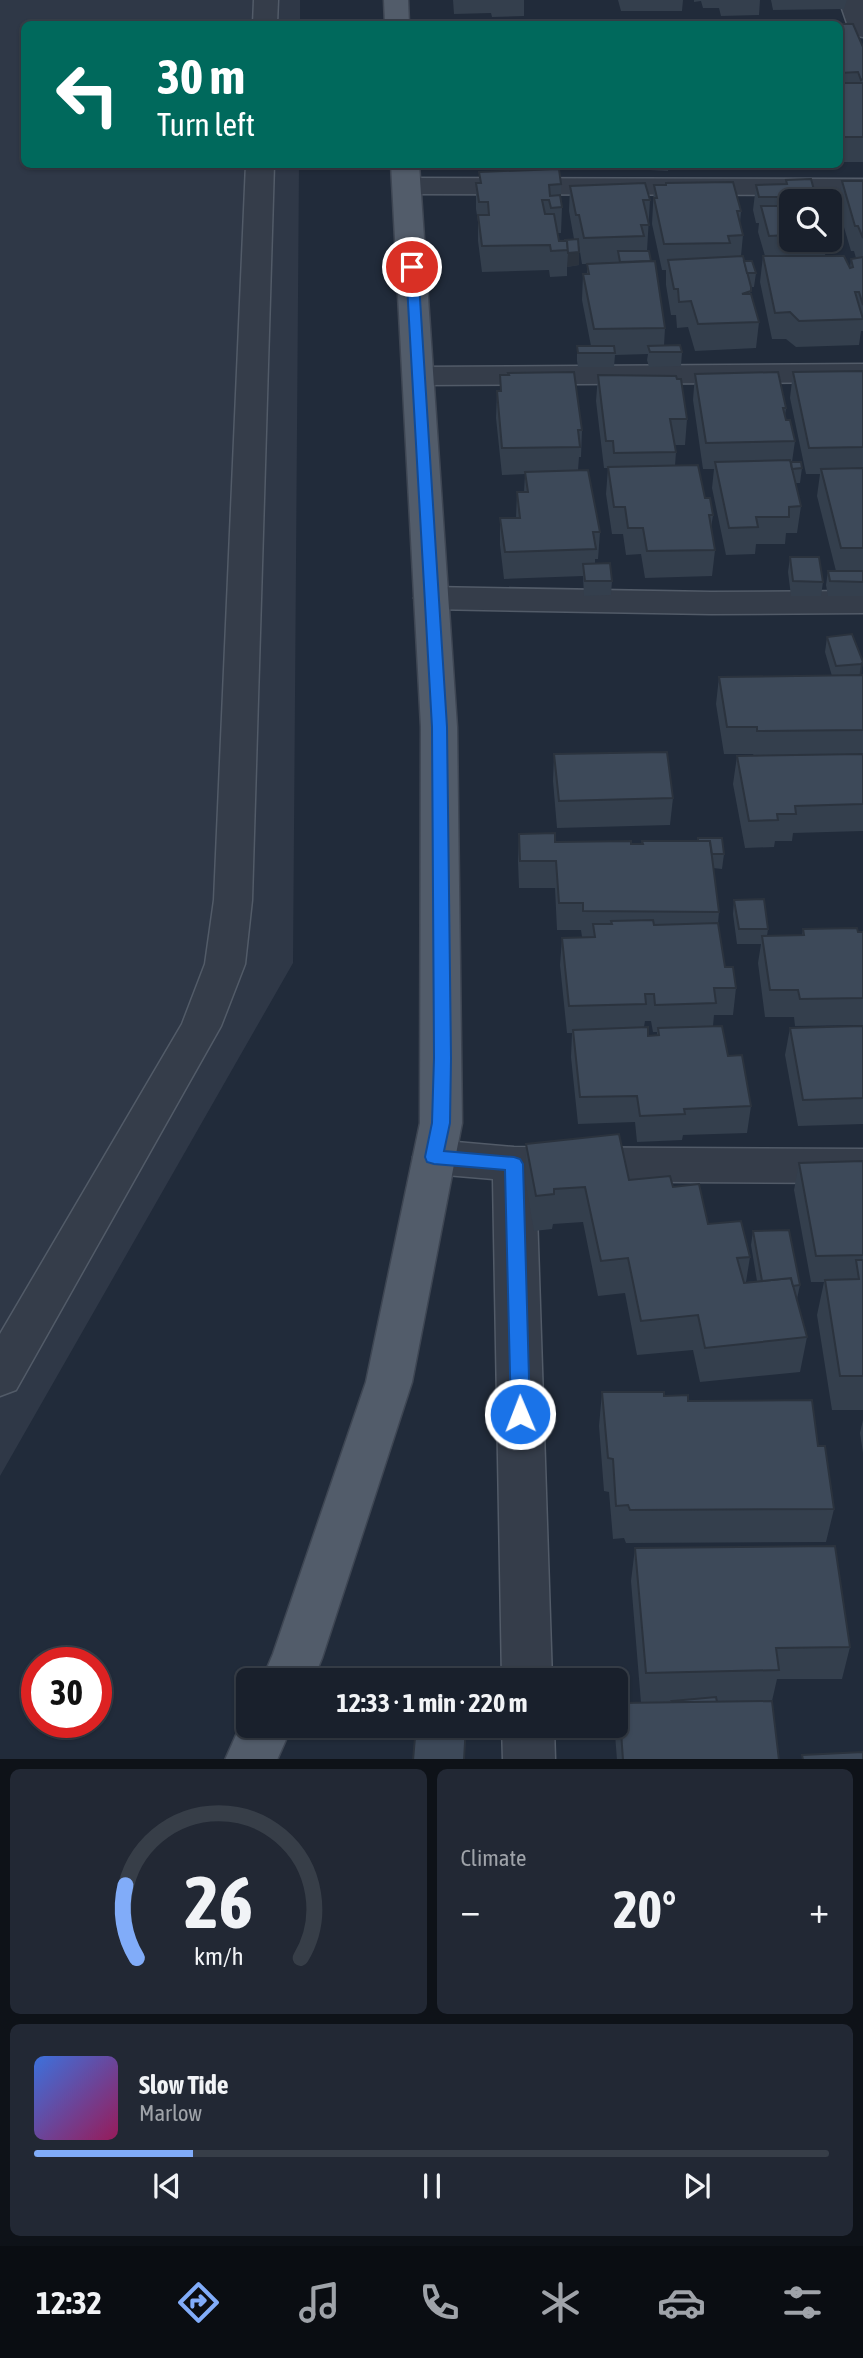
<!DOCTYPE html>
<html lang="en">
<head>
<meta charset="utf-8">
<style>
  body { margin:0; font-family:"Asap Condensed",sans-serif; background:#222834; color:#f1f3f6; height:100vh; display:flex; flex-direction:column; font-size:26px; white-space:nowrap }
  * { box-sizing:border-box; margin:0 }
  p { font-size:23px; color:#9fa3a9 }
  .icon { flex:none; width:38px; height:38px; fill:none; stroke:currentColor; stroke-width:2; stroke-linecap:round; stroke-linejoin:round }
  .map { position:relative; height:1759px; overflow:hidden }
  .sheet { display:flex; flex-direction:column; gap:10px; padding:10px; background:#0e1218; flex:1 }
  .sheet>* { flex:none }
  .banner { position:absolute; left:21px; top:21px; width:822px; height:147px; border-radius:10px; box-shadow:0 2px 5px #0004,0 0 0 2px #373e48; background:#00695c; color:#fff; overflow:hidden }
  .controls { position:absolute; left:779px; top:189px; display:grid; gap:14px }
  .controls a { display:grid; place-items:center; width:63px; height:63px; border-radius:10px; background:#19202c; box-shadow:0 2px 5px #0004,0 0 0 2px #373e48; font-size:35px }
  .speed { position:absolute; left:21px; top:1647px; display:flex; gap:14px; font-size:35px; font-weight:700; text-align:center }
  .speed>* { display:grid; place-content:center; width:91px; height:91px; border-radius:50%; background:#19202c; box-shadow:0 2px 5px #0004,0 0 0 2px #373e48; line-height:1 }
  .speed .limit { border:10px solid #d22; background:#fff; color:#111 }
  .pin { position:absolute; display:grid; place-items:center; width:60px; height:60px; color:#fff; margin:-30px; border:4px solid #fff; border-radius:50%; box-shadow:0 2px 7px #0007 }
  .me { position:absolute; width:77px; margin:-38px; rotate:359deg; stroke-linejoin:round; filter:drop-shadow(0 0 5px #0008) }
  .turn { display:flex; align-items:center; gap:24px; height:147px; padding:0 21px; font-size:32px }
  .turn .icon { width:91px; height:91px; stroke-width:2.5 }
  .turn b { display:block; font-size:49px; line-height:60px }
  .big { font-size:52px; font-weight:700; line-height:1.1 }
  .sheet .card { flex:1; display:flex; flex-direction:column; justify-content:center; gap:10px; min-width:0; padding:0 24px; border-radius:10px; background:#222834 }
  .sheet .dial { align-items:center; gap:0 }
  .dial svg { height:182px; overflow:visible; fill:none; stroke:#373e48; stroke-width:7; stroke-linecap:round; text-anchor:middle }
  .dial text { fill:#f1f3f6; stroke:none }
  .song { display:flex; align-items:center; gap:21px }
  .cover { width:84px; height:84px; border-radius:10px; background:linear-gradient(135deg,hsl(220 70% 55%),hsl(330 70% 35%)) }
  .played { height:7px; border-radius:4px; background:linear-gradient(90deg,#81acf9 20%,#373e48 20%) }
  .keys { display:flex; justify-content:space-around; direction:ltr }
  .heat { display:flex; justify-content:space-between; align-items:center; font-size:38px; direction:ltr }
  .sheet .tiles { flex:1; display:grid; gap:10px; grid-template-columns:1fr 1fr }
  .card:last-child { grid-column:span 2 }
  .trip { position:absolute; left:236px; top:1668px; width:392px; height:70px; border-radius:10px; background:#19202c; box-shadow:0 2px 5px #0004,0 0 0 2px #373e48; font-weight:700; line-height:70px; text-align:center }
  .tabs { display:flex; height:112px; justify-content:space-around; align-items:center; background:#0a0d12; color:#9fa3a9 }
  .tabs .icon { width:49px; height:49px }
  .tabs .on { color:#81acf9 }
  .tabs b { font-size:32px; color:#f1f3f6 }
  .map>svg:first-child { display:block }
  .airport { fill:#2f3847 }
  .lines { fill:none; stroke-linecap:round; stroke-linejoin:round }
  .minor-casing { stroke:#525b68; stroke-width:3 }
  .major-casing { stroke:#3e4653; stroke-width:3 }
  .minor { fill:#353d4a; fill-rule:evenodd }
  .major { fill:#525c6a; fill-rule:evenodd }
  .wall { fill:#343f4d; fill-rule:evenodd }
  .shaded-wall { fill:#2b333e }
  .building { fill:#3d4959; stroke:#2b333e; stroke-width:2 }
  .route { fill:#1a73e8; stroke:#114b97; stroke-width:2 }
</style>
</head>
<body>
<div class="map">
<svg width="863" height="1760" viewBox="0 0 863 1760">
  <rect width="100%" height="100%" fill="#212b3a"/>
  <path class="airport" d="M0,0H300V24H24V164L299,165L293,963L0,1476Z"/>
  <g class="lines">
    <g class="minor-casing">
      <g id="minor">
        <path d="M254,0H278L277,24H253Z"/>
        <path d="M839,0H863V37L851,35Z"/>
        <path d="M246,164H274L252,900L245,964L221,1026L16,1390L0,1396V1334L182,1024L205,964L214,900Z"/>
        <path d="M407,178L863,179V195L407,194L397,192L393,186L397,180Z"/>
        <path d="M863,364V382L419,385L408,383L404,376L408,369L419,367Z"/>
        <path d="M431,587L711,592L863,591V613L711,614L431,609L419,606L414,598L419,590Z"/>
        <path d="M434,1140L514,1147L863,1149V1183L536,1181L552,1680H502L493,1179L434,1174L419,1169L413,1157L419,1145Z"/>
        <path d="M502,1726H554L555,1760H503Z"/>
      </g>
    </g>
    <g class="major-casing">
      <g id="major">
        <path d="M384,0H408L409,24H385Z"/>
        <path d="M391,164H419L457,727L462,1123L412,1382L322,1658L313,1680H262L273,1654L366,1382L420,1123L421,727Z"/>
        <path d="M248,1708V1726H292L277,1760H225Z"/>
      </g>
    </g>
    <use href="#minor" class="minor"/>
    <use href="#major" class="major"/>
  </g>
  <g class="wall">
    <path d="M453,0H524V16L492,17L491,13L454,14Z"/>
    <path d="M618,0H683L682,11H621Z"/>
    <path d="M694,0H760L759,15L721,16L719,8H703L701,1L694,2Z"/>
    <path d="M771,0H847L844,9L773,10Z"/>
    <path d="M782,23L853,24L863,79V162H840V24H782Z"/>
    <path d="M612,164H701V166L668,165V171L613,168Z"/>
    <path d="M741,164H784L783,169L742,170Z"/>
    <path d="M479,172L561,184V197L562,207L561,233H557L559,241L574,239L569,211L570,186L650,200L647,251L665,328L664,346L682,352L681,366L649,367L647,360L648,354L615,355L614,367H578L577,361V346H591L582,300L583,274H587V264H582L579,246V265L567,267V276L550,277L549,270L482,272L478,241V222L476,209V183H479Z"/>
    <path d="M786,180L791,201V240H827L825,256L850,268L851,259L856,258L854,251H851L838,207L842,181H863V331H861L859,345L796,347L786,339H772L760,282L763,256H765L758,232L759,223H756L753,210L756,185L785,184Z"/>
    <path d="M654,185L741,211L740,223L743,235L741,256L756,273L754,287H751L750,294L759,322L756,348L695,351L688,327L677,328L676,315H671L666,285V270H662L652,224Z"/>
    <path d="M863,371V596H828L826,585L828,571H836L817,496L820,474H806L790,398L793,372Z"/>
    <path d="M695,374L786,408L785,416L786,420L795,441L792,462L802,468L800,483H795L801,506L797,533H786L785,544H756L755,554L726,555L712,488L714,469H703L693,400Z"/>
    <path d="M500,375L582,430L581,457H579L578,470L600,532L598,559H595V564L612,581L611,595L584,596L583,576L504,579L500,545V518H516L517,492H524L525,474L502,475L496,418L497,391H500Z"/>
    <path d="M598,375L687,419L685,445H675L676,452L675,466L705,498L713,515L711,529L715,550L712,576L645,578L641,554L626,555L623,534H612L606,494L608,468H604L596,401Z"/>
    <path d="M790,557L823,582L821,596H791L788,572Z"/>
    <path d="M827,637L863,660L861,675H863V831L793,833L792,841H775L774,847L745,848L733,784L737,756H754L753,754H724L716,704L719,677L832,676L825,652Z"/>
    <path d="M554,754L673,798L670,825L557,828L553,781Z"/>
    <path d="M519,834L555,842L641,844L642,841L724,854L722,869L713,868L719,912L718,923L725,967L736,988L733,1015H714L713,1026L728,1056L751,1106L747,1133L683,1135L682,1140L637,1142L635,1122L578,1124L571,1057L572,1033H567L560,965L562,938L582,937L581,930H557L555,888H519L518,861ZM645,1021H651L653,1032H657V1035L648,1036L644,1027Z"/>
    <path d="M734,900L768,929L767,936L802,935L803,929L863,932V1025L795,1026L794,1017H765L758,963L761,944H737L733,914Z"/>
    <path d="M863,1026V1124L798,1126L785,1055L790,1028Z"/>
    <path d="M526,1144L629,1180L673,1187L708,1224L750,1257L746,1282L757,1281L751,1245L753,1231L800,1285L797,1299L807,1337L800,1372L700,1382L693,1350L637,1355L625,1293L598,1296L583,1222L553,1224L552,1229L534,1231L525,1179Z"/>
    <path d="M863,1161V1410H832L817,1315L824,1282H811L794,1190L799,1163Z"/>
    <path d="M602,1392L664,1396L688,1401L818,1446L834,1509L826,1542L626,1543L624,1538L613,1539L609,1492L604,1491L599,1426Z"/>
    <path d="M863,1420V1453L860,1433Z"/>
    <path d="M635,1548L850,1647L842,1679H777L772,1701L779,1760H617L615,1734L619,1703H641L631,1581Z"/>
  </g>
  <g class="shaded-wall">
    <path d="M579,252V265L567,267L568,253Z"/>
    <path d="M863,662L861,676L859,679L861,664Z"/>
  </g>
  <g class="building">
    <path d="M493,22L525,24H462Z"/>
    <path d="M782,23L853,24L863,47V79L861,80L858,72L840,73V24H782Z"/>
    <rect x="840" y="83" width="23" height="54"/>
    <path d="M559,169L561,184L549,185L550,196L560,195L562,207L551,208L549,200H542L545,214H554L559,241H567L568,250L551,251L550,245L482,246L478,215H489L488,202H479L476,183H481L479,172Z"/>
    <path d="M811,179L817,201H791V238H789L788,235L769,236L761,206H783L780,197H759L756,185L787,184L786,180Z"/>
    <path d="M842,181H863V238L858,226H855Z"/>
    <path d="M733,182L741,211H737L743,235L728,236L730,243L664,244L654,198H657L654,185H666V183Z"/>
    <path d="M645,183L650,200H643L649,225H641L644,236L584,238L579,215H576L570,186Z"/>
    <path d="M578,239L579,252L568,253L567,241H565V240Z"/>
    <path d="M618,251H649L651,261L620,262Z"/>
    <path d="M743,256L751,287V291L742,294H751L759,322L698,324L691,301L679,302L678,289H674L668,260Z"/>
    <path d="M763,256H844L850,268L853,267L851,259L863,257V305L859,292H855L863,319L799,321L790,312L775,313Z"/>
    <path d="M655,261L665,328L594,329L583,274H589L587,264Z"/>
    <path d="M744,261H752L756,273H747Z"/>
    <path d="M680,345L682,352H650L648,346Z"/>
    <path d="M577,346H614L615,353H578Z"/>
    <path d="M863,371V447L809,448L793,372Z"/>
    <path d="M574,372L582,430H578L580,447L502,448L497,391H501L500,375H509L508,373Z"/>
    <path d="M778,372L786,408H783L786,420H790L795,441L706,443L695,374Z"/>
    <path d="M598,375L676,376L677,379H681L687,419H670L676,452L614,453L613,441H606Z"/>
    <path d="M790,460L801,506L789,507V517H756L758,527L729,528L715,462Z"/>
    <path d="M791,462H801L802,468L792,469Z"/>
    <path d="M698,465L705,498H710L713,515H709L715,550L647,551L643,528H628L625,507H614L608,467Z"/>
    <path d="M863,468V548H841L821,469Z"/>
    <path d="M588,470L600,532H593L596,549L505,552L500,518H520L517,492H528L525,472Z"/>
    <path d="M790,557H819L823,582L793,581Z"/>
    <path d="M610,563L612,581H585L583,564Z"/>
    <path d="M828,571H863V582L830,581Z"/>
    <path d="M852,634L863,662L861,664L836,666L827,637Z"/>
    <path d="M863,675V730L757,731V727H727L719,677Z"/>
    <path d="M667,752L673,798L559,801L554,754Z"/>
    <path d="M863,754V804L795,806L796,814H777L778,820L749,821L737,756Z"/>
    <path d="M555,833V842L631,841V844H643L642,841H710L719,912L583,911V903H559L556,861H520L519,834Z"/>
    <path d="M698,838H722L724,854H712L710,841H698Z"/>
    <path d="M764,899L768,929H739L734,900Z"/>
    <path d="M653,920L654,925L718,923L725,967H733L736,988H714L716,1003L655,1005L654,994H645L646,1004L569,1006L562,938L595,937L593,924H612L611,921Z"/>
    <path d="M857,928L858,932H863V998L800,999L798,990H770L762,936L804,935L803,929Z"/>
    <path d="M722,1026L728,1056L742,1055L751,1106L684,1109L685,1114L640,1116L637,1096L580,1097L573,1030L648,1027V1036L659,1035L658,1028Z"/>
    <path d="M863,1026V1098L803,1100L790,1028Z"/>
    <path d="M619,1134L629,1180L670,1176L673,1187L699,1184L708,1224L741,1221L750,1257L737,1258L744,1283L791,1278L807,1337L705,1348L698,1315L641,1321L628,1258L601,1261L585,1187L554,1189V1194L536,1196L526,1144Z"/>
    <path d="M863,1161V1255L816,1256L799,1163Z"/>
    <path d="M789,1230L800,1285L793,1286L791,1278L762,1281L753,1231Z"/>
    <path d="M856,1260H863V1376H840L825,1280L859,1279Z"/>
    <path d="M602,1392H664V1396L688,1395V1401L812,1400L818,1446H825L834,1509L630,1510L628,1505L616,1506L613,1459L608,1458Z"/>
    <path d="M835,1546L850,1647L776,1648L779,1670L646,1673L635,1548Z"/>
    <path d="M716,1697L717,1702H673L672,1701Z"/>
    <path d="M772,1701L779,1760H623L619,1703Z"/>
    <path d="M416,1726H466L464,1760H413Z"/>
    <path d="M863,1752V1760H803L802,1755Z"/>
  </g>
  <path class="route" d="M412,264L418,267L447,727L451,1058L450,1123L444,1151L514,1157L520,1159L523,1164L530,1414L527,1420L520,1422L514,1420L511,1414L505,1170L434,1164L427,1162L425,1157L432,1123L434,1058L432,727L406,267Z"/>
</svg>
<div class="controls">
<a><svg class="icon" aria-label="search" viewBox="0 0 24 24"><circle cx="10" cy="10" r="6"/><path d="M15 15l6 6"/></svg></a>
</div>
<div class="speed"><div class="limit">30</div></div>
<div class="pin" style="left:412px;top:267px;background:#d93025"><svg class="icon" aria-label="arrive" viewBox="0 0 24 24"><path d="M6 21V4h12l-3 4 3 4H6"/></svg></div>
<svg class="me" style="left:520px;top:1414px" viewBox="-20 -20 40 40"><circle r="17" fill="#1a73e8" stroke="#fff" stroke-width="3"/><path d="M0-11L8 9 0 5-8 9z" fill="#fff"/></svg>
<div class="trip">12:33 · 1 min · 220 m</div>
<div class="banner">
<div class="turn"><svg class="icon" aria-label="left" viewBox="0 0 24 24"><path d="M17 20v-9H6M10 6l-5 5 5 5"/></svg><div><b>30 m</b>Turn left</div></div>
</div>
</div>
<section class="sheet">
<div class="tiles">
<div class="card dial"><svg viewBox="0 0 100 80">
<path d="M14 69A42 42 0 1 1 86 69"/>
<path d="M14 69A42 42 0 0 1 9 37" stroke="#81acf9"/>
<text x="50" y="56" font-size="32" font-weight="700">26</text>
<text x="50" y="72" font-size="11">km/h</text>
</svg></div>
<div class="card"><p>Climate</p>
<div class="heat"><a>−</a><b class="big">20°</b><a>+</a></div>
</div>
<div class="card">
<div class="song"><i class="cover"></i><div><b>Slow Tide</b><p>Marlow</p></div></div>
<div class="played"></div>
<div class="keys"><svg class="icon" aria-label="previous" viewBox="0 0 24 24"><path d="M18 5L8 12l10 7zM5 5v14"/></svg><svg class="icon" aria-label="pause" viewBox="0 0 24 24"><path d="M8 5v14M16 5v14"/></svg><svg class="icon" aria-label="next" viewBox="0 0 24 24"><path d="M6 5l10 7-10 7zM19 5v14"/></svg></div>
</div>
</div>
</section>
<nav class="tabs">
<b>12:32</b>
<svg class="icon on" aria-label="directions" viewBox="0 0 24 24"><path d="M12 3l9 9-9 9-9-9zM9 14v-3h6M13 9l2 2-2 2"/></svg>
<svg class="icon" aria-label="music" viewBox="0 0 24 24"><path d="M9 18V5l10-2v13"/><circle cx="6" cy="18" r="3"/><circle cx="16" cy="16" r="3"/></svg>
<svg class="icon" aria-label="phone" viewBox="0 0 24 24"><path d="M5 4h4l2 5-3 2q2 4 5 5l2-3 5 2v4C11 20 4 13 5 4z"/></svg>
<svg class="icon" aria-label="climate" viewBox="0 0 24 24"><path d="M12 3v18M4 7l16 10M4 17L20 7"/></svg>
<svg class="icon" aria-label="car" viewBox="0 0 24 24"><path d="M5 17H2v-5l4-1 3-4h7l3 4 3 1v5h-3M9 17h6M6 11h13"/><circle cx="7" cy="17" r="2"/><circle cx="17" cy="17" r="2"/></svg>
<svg class="icon" aria-label="filters" viewBox="0 0 24 24"><path d="M4 7h16M4 17h16"/><circle cx="9" cy="7" r="2"/><circle cx="15" cy="17" r="2"/></svg>
</nav>
</body>
</html>
